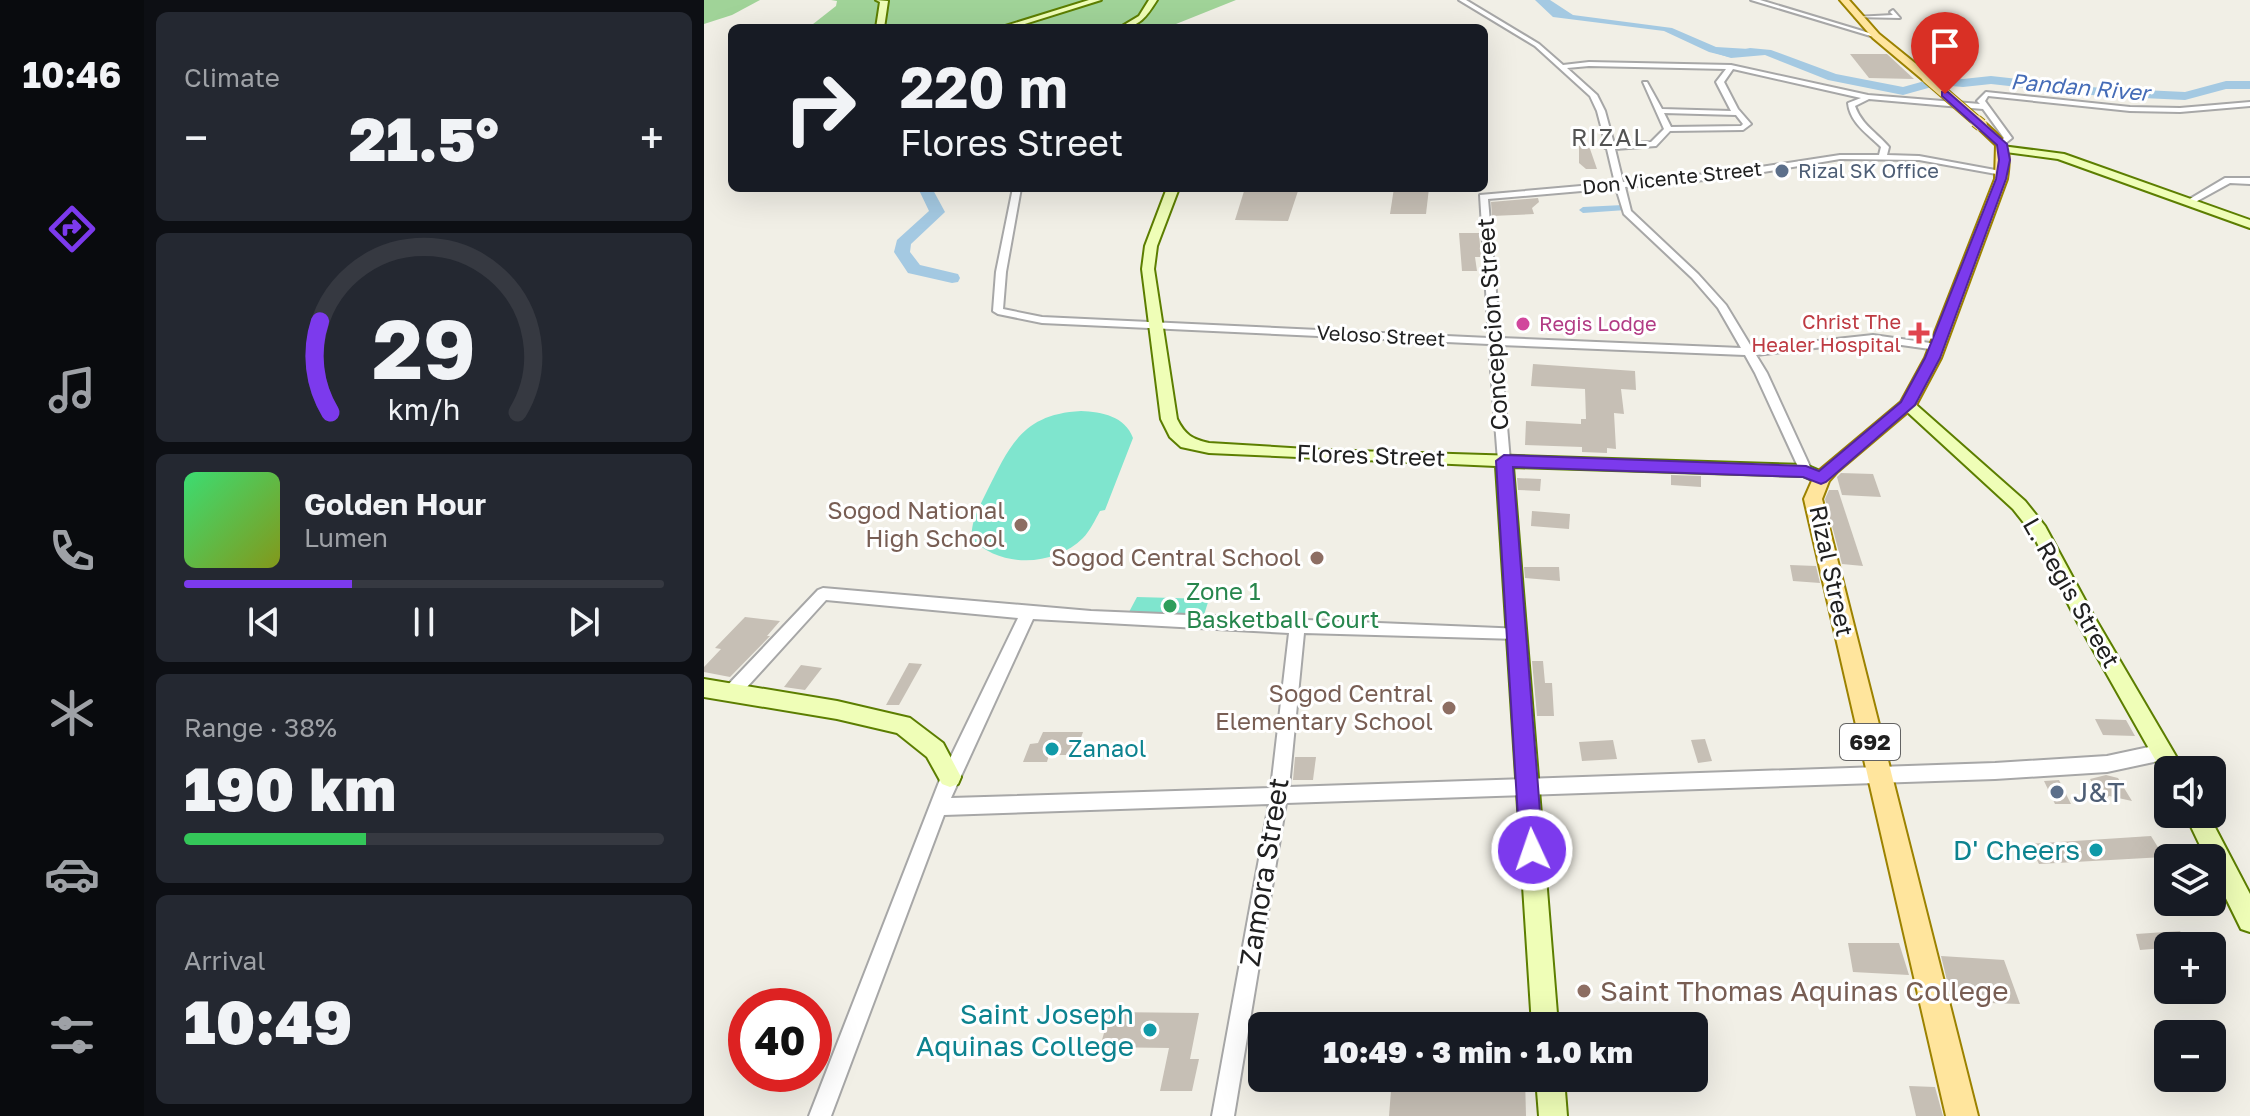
<!DOCTYPE html>
<html lang="en">
<head>
<meta charset="utf-8">
<style>
  body { margin:0; font-family:"Golos Text",sans-serif; background:#242831; color:#f1f3f6; height:100vh; display:flex; flex-direction:column; font-size:30px; white-space:nowrap }
  * { box-sizing:border-box; margin:0 }
  p { font-size:26px; color:#9ea1a6 }
  .icon { flex:none; width:44px; height:44px; fill:none; stroke:currentColor; stroke-width:2; stroke-linecap:round; stroke-linejoin:round }
  .map { position:relative; flex:1; overflow:hidden }
  .panel { display:flex; flex-direction:column; gap:12px; padding:12px; background:#0d0f14; width:560px }
  .panel>* { flex:none }
  .hud { position:absolute; left:24px; top:24px; width:760px; height:168px; border-radius:12px; box-shadow:0 8px 32px #0002; background:#171b24; color:#f1f3f6; overflow:hidden }
  .fabs { position:absolute; left:1450px; top:756px; display:grid; gap:16px }
  .fabs a { display:grid; place-items:center; width:72px; height:72px; border-radius:12px; background:#171b24; box-shadow:0 8px 32px #0002; font-size:40px }
  .speed { position:absolute; left:24px; top:988px; display:flex; gap:16px; font-size:40px; font-weight:700; text-align:center }
  .speed>* { display:grid; place-content:center; width:104px; height:104px; border-radius:50%; background:#171b24; box-shadow:0 8px 32px #0002; line-height:1 }
  .speed .limit { border:12px solid #d22; background:#fff; color:#111 }
  .pin { position:absolute; display:grid; place-items:center; width:68px; height:68px; color:#fff; margin:-82px -34px; border-radius:50% 50% 50% 0; rotate:-45deg; box-shadow:0 0 8px #0007 }
  .pin .icon { rotate:45deg }
  .me { position:absolute; width:88px; margin:-44px; rotate:357deg; stroke-linejoin:round; filter:drop-shadow(0 0 6px #0008) }
  .turn { display:flex; align-items:center; gap:28px; height:168px; padding:0 40px; font-size:36px }
  .turn .icon { width:104px; height:104px; stroke-width:2.5 }
  .turn b { display:block; font-size:56px; line-height:68px }
  .big { font-size:60px; font-weight:800; line-height:1.1 }
  .panel .card { flex:1; display:flex; flex-direction:column; justify-content:center; gap:12px; min-width:0; padding:0 28px; border-radius:12px; background:#242831 }
  .panel .dial { align-items:center; gap:0 }
  .dial svg { height:208px; overflow:visible; fill:none; stroke:#363941; stroke-width:7; stroke-linecap:round; text-anchor:middle }
  .dial text { fill:#f1f3f6; stroke:none }
  .song { display:flex; align-items:center; gap:24px }
  .cover { width:96px; height:96px; border-radius:12px; background:linear-gradient(135deg,hsl(140 70% 55%),hsl(70 70% 35%)) }
  .played { height:8px; border-radius:4px; background:linear-gradient(90deg,#7c3aed 35%,#363941 35%) }
  .keys { display:flex; justify-content:space-around; direction:ltr }
  .heat { display:flex; justify-content:space-between; align-items:center; font-size:44px; direction:ltr }
  .charge { height:12px; border-radius:6px; background:linear-gradient(90deg,#34c759 38%,#363941 0) }
  .trip { position:absolute; left:544px; top:1012px; width:460px; height:80px; border-radius:12px; background:#171b24; box-shadow:0 8px 32px #0002; font-weight:800; line-height:80px; text-align:center }
  main { display:flex; flex:1; min-height:0 }
  .tab-bar { display:flex; flex-direction:column; width:144px; justify-content:space-around; align-items:center; background:#090b0e; color:#9ea1a6 }
  .tab-bar .icon { width:56px; height:56px }
  .tab-bar .selected { color:#7c3aed }
  .tab-bar b { font-size:36px; color:#f1f3f6 }
  .map>svg:first-child { display:block }
  .forest { fill:#a0d398 }
  .pitch { fill:#7fe5ce }
  .water { fill:#a4c9e2 }
  .lines { fill:none; stroke-linecap:round; stroke-linejoin:round }
  .canal { fill:#a4c9e2; fill-rule:evenodd }
  .river { fill:#a4c9e2; fill-rule:evenodd }
  .building { fill:#c6bfb5 }
  .street-casing { stroke:#a7a7a7; stroke-width:4 }
  .secondary-casing { stroke:#5c7e00; stroke-width:4 }
  .primary-casing { stroke:#9c8200; stroke-width:4 }
  .street { fill:#fff; fill-rule:evenodd }
  .secondary { fill:#effeb7; fill-rule:evenodd }
  .primary { fill:#ffe59d; fill-rule:evenodd }
  .primary-bridge-far1-casing { stroke:#9c8200; stroke-width:12; stroke-linecap:butt }
  .primary-bridge-casing { stroke:#9c8200; stroke-width:14; stroke-linecap:butt }
  .primary-bridge-far1 { stroke:#ffe59d; stroke-width:10 }
  .primary-bridge { stroke:#ffe59d; stroke-width:12 }
  .route { fill:#7c3aed; stroke:#51269a; stroke-width:2 }
  .service-dot { fill:#5c6f8a; stroke:#fff; stroke-width:3 }
  .hotel-dot { fill:#d1479c; stroke:#fff; stroke-width:3 }
  .health-dot { fill:#e0444e; stroke:#fff; stroke-width:3 }
  .education-dot { fill:#8d6e63; stroke:#fff; stroke-width:3 }
  .leisure-dot { fill:#2e9e5b; stroke:#fff; stroke-width:3 }
  .culture-dot { fill:#0f9aa8; stroke:#fff; stroke-width:3 }
  .labels { text-anchor:middle; stroke-width:6; stroke-linejoin:round; paint-order:stroke }
  .far-service-label { font-size:20px; fill:#4e5e75; stroke:#fff; text-anchor:start }
  .far-street-label { font-size:20px; fill:#202020; stroke:#fff }
  .far-health-label { font-size:20px; fill:#be3a42; stroke:#fff; text-anchor:end }
  .far-hotel-label { font-size:20px; fill:#b23c85; stroke:#fff; text-anchor:start }
  .far-water-label { font-size:22px; font-style:italic; fill:#456cb7; stroke:#fff }
  .shield { fill:#fff; stroke:#636363; stroke-width:2 }
  .shield-label { font-size:22px; font-weight:bold; fill:#202020 }
  .far-quarter-label { font-size:24px; letter-spacing:2px; fill:#535353; stroke:#fff }
  .street-label { font-size:24px; fill:#202020; stroke:#fff }
  .education-label { font-size:24px; fill:#785e54; stroke:#fff; text-anchor:end }
  .leisure-label { font-size:24px; fill:#27864d; stroke:#fff; text-anchor:start }
  .culture-label { font-size:24px; fill:#0d838f; stroke:#fff; text-anchor:start }
  .near-service-label { font-size:28px; fill:#4e5e75; stroke:#fff; text-anchor:start }
  .near-culture-label { font-size:28px; fill:#0d838f; stroke:#fff; text-anchor:end }
  .near-street-label { font-size:28px; fill:#202020; stroke:#fff }
  .near-education-label { font-size:28px; fill:#785e54; stroke:#fff; text-anchor:start }
</style>
</head>
<body>
<main>
<nav class="tab-bar">
<b>10:46</b>
<svg class="icon selected" aria-label="directions" viewBox="0 0 24 24"><path d="M12 3l9 9-9 9-9-9zM9 14v-3h6M13 9l2 2-2 2"/></svg>
<svg class="icon" aria-label="music" viewBox="0 0 24 24"><path d="M9 18V5l10-2v13"/><circle cx="6" cy="18" r="3"/><circle cx="16" cy="16" r="3"/></svg>
<svg class="icon" aria-label="phone" viewBox="0 0 24 24"><path d="M5 4h4l2 5-3 2q2 4 5 5l2-3 5 2v4C11 20 4 13 5 4z"/></svg>
<svg class="icon" aria-label="climate" viewBox="0 0 24 24"><path d="M12 3v18M4 7l16 10M4 17L20 7"/></svg>
<svg class="icon" aria-label="car" viewBox="0 0 24 24"><path d="M5 17H2v-5l4-1 3-4h7l3 4 3 1v5h-3M9 17h6M6 11h13"/><circle cx="7" cy="17" r="2"/><circle cx="17" cy="17" r="2"/></svg>
<svg class="icon" aria-label="filters" viewBox="0 0 24 24"><path d="M4 7h16M4 17h16"/><circle cx="9" cy="7" r="2"/><circle cx="15" cy="17" r="2"/></svg>
</nav>
<section class="panel">
<div class="card"><p>Climate</p>
<div class="heat"><a>−</a><b class="big">21.5°</b><a>+</a></div>
</div>
<div class="card dial"><svg viewBox="0 0 100 80">
<path d="M14 69A42 42 0 1 1 86 69"/>
<path d="M14 69A42 42 0 0 1 10 34" stroke="#7c3aed"/>
<text x="50" y="56" font-size="32" font-weight="700">29</text>
<text x="50" y="72" font-size="11">km/h</text>
</svg></div>
<div class="card">
<div class="song"><i class="cover"></i><div><b>Golden Hour</b><p>Lumen</p></div></div>
<div class="played"></div>
<div class="keys"><svg class="icon" aria-label="previous" viewBox="0 0 24 24"><path d="M18 5L8 12l10 7zM5 5v14"/></svg><svg class="icon" aria-label="pause" viewBox="0 0 24 24"><path d="M8 5v14M16 5v14"/></svg><svg class="icon" aria-label="next" viewBox="0 0 24 24"><path d="M6 5l10 7-10 7zM19 5v14"/></svg></div>
</div>
<div class="card"><p>Range · 38%</p><b class="big">190 km</b><div class="charge"></div></div>
<div class="card"><p>Arrival</p><b class="big">10:49</b></div>
</section>
<div class="map">
<svg width="1546" height="1116" viewBox="0 0 1546 1116">
  <rect width="100%" height="100%" fill="#f1efe6"/>
  <g class="forest">
    <path d="M0,0H56L28,15L0,24Z"/>
    <path d="M127,0H532L462,28H104L132,6L133,1Z"/>
  </g>
  <g class="pitch">
    <path d="M377,411C398,412 421,416 429,438L401,510L396,511C391,520 386,531 379,538C350,567 296,568 268,539C266,522 276,506 283,491C306,445 319,414 377,411Z"/>
    <path d="M433,597L505,599L500,615L425,612Z"/>
  </g>
  <path class="water" d="M831,0H846L869,15L968,28L1012,47L1045,49V54L1025,57L1005,52L960,31L849,17Z"/>
  <g class="lines">
    <path class="canal" d="M919,205L922,206V210L879,213L875,210L879,207Z"/>
    <g class="river">
      <path d="M1046,48L1067,50L1132,74L1199,87L1235,77L1259,79L1287,76L1397,88L1481,92L1522,81H1546V89H1522L1481,100L1397,96L1287,84L1259,87L1235,85L1199,95L1124,80L1061,55L1027,58L1008,52L1014,49L1027,52Z"/>
      <path d="M214,188H228L241,212L207,244L206,252L216,265L254,274L256,278L254,282L248,283L204,273L190,252L193,240L225,211Z"/>
    </g>
  </g>
  <g class="building">
    <path d="M1146,54H1183L1210,79L1165,78Z"/>
    <path d="M875,146H885L893,169H882L875,163Z"/>
    <path d="M541,188H595L584,221L531,220Z"/>
    <path d="M690,188H725L722,214H686Z"/>
    <path d="M834,198L835,202L828,208L830,214L788,216L787,202Z"/>
    <path d="M755,233H775L777,257H771L773,271H758Z"/>
    <path d="M829,364L931,371L932,390L917,389L920,414L910,413L912,449L903,448V453L878,452V447L821,445L822,421L877,424V419H882L881,389L827,386Z"/>
    <path d="M1137,473L1169,474L1177,497L1138,495L1133,477Z"/>
    <path d="M967,475L997,476V487L967,485Z"/>
    <path d="M813,478L837,479L836,491L814,490Z"/>
    <path d="M1125,490H1134L1159,566L1138,564L1121,499Z"/>
    <path d="M828,511L866,514L865,529L827,526Z"/>
    <path d="M1086,565L1112,566L1116,583L1089,581Z"/>
    <path d="M820,567H855L856,581L821,578Z"/>
    <path d="M41,617L76,621L63,636H66L26,677L0,672V667L17,649L11,648Z"/>
    <path d="M828,661H839L841,683H848L850,716H833Z"/>
    <path d="M205,663L218,664L195,705H182Z"/>
    <path d="M97,665L118,668L101,690L80,687Z"/>
    <path d="M1391,719L1422,720L1431,736L1399,735Z"/>
    <path d="M339,732H379L371,755H345L343,762H319L326,744L334,743Z"/>
    <path d="M1001,739L1008,761L994,763L987,740Z"/>
    <path d="M909,740L913,759L878,761L875,742Z"/>
    <path d="M591,757H612L609,780H589Z"/>
    <path d="M1402,775L1414,778L1428,801L1405,796L1399,802L1386,779Z"/>
    <path d="M1355,780L1367,804H1351L1340,781Z"/>
    <path d="M1447,836L1460,857L1335,864L1325,844Z"/>
    <path d="M1476,931L1485,946L1436,950L1432,934Z"/>
    <path d="M1144,943H1195L1205,975L1149,972Z"/>
    <path d="M1237,956L1300,960L1316,1004L1285,1003L1283,995L1246,993Z"/>
    <path d="M406,1012L495,1013L486,1059H495L488,1091H456L465,1048L396,1047Z"/>
    <path d="M688,1078H821L822,1116H685Z"/>
    <path d="M1205,1086L1231,1087L1239,1116H1212Z"/>
  </g>
  <g class="lines">
    <g class="street-casing">
      <g id="street">
        <path d="M755,0H762L835,44L859,65L885,62L1027,65L1164,95L1276,104L1273,101L1282,92L1426,107L1476,108L1546,102V106L1476,112L1426,111L1284,96L1281,101L1308,138L1298,146L1294,144L1300,138L1279,109L1165,99L1151,106C1157,124 1173,133 1185,147L1183,155L1215,156L1302,172L1298,175L1215,160L1136,159L1024,178L921,187L927,211L994,274L1022,305L1048,348L1169,335L1233,344L1238,347L1233,350L1169,341L1052,355L1063,373L1108,471L1102,475L1096,471L1051,373L1041,355L796,345L806,461L800,465L794,461L785,344L338,323L294,314L289,311L292,272L309,188H317L302,272L299,309L338,317L785,338L776,195L911,183L903,149L900,147L902,145L893,111L886,96L831,46ZM885,66L1022,69L1012,82L1027,111L958,109L943,82H939L960,129L947,142L910,144L901,111L893,95L863,68ZM1029,69L1157,98L1144,103C1146,123 1164,134 1177,147L1175,155H1136L1024,172L919,182L911,149L952,146L966,131L1039,130L1047,124L1034,109L1020,82ZM960,113L1032,115L1039,124L1037,126L967,127ZM912,188L920,214L988,278L1014,308L1037,348L796,338L784,199Z"/>
        <path d="M1047,0H1056L1175,36L1170,37Z"/>
        <path d="M1189,10L1196,18L1151,17L1189,15L1186,12Z"/>
        <path d="M1521,178H1546V184L1526,183L1486,205L1479,203Z"/>
        <path d="M119,588L387,611L819,629L822,633L819,637L814,639L600,633L585,787L1291,763L1403,756L1459,744L1465,747L1467,752L1465,757L1459,760L1403,772L1291,779L582,803L530,1116H508L565,804L240,815L127,1116H105L237,777L314,618L122,600L33,698L27,700L21,698L19,693L21,688L114,590ZM329,619L585,633L567,788L247,798Z"/>
      </g>
    </g>
    <g class="secondary-casing">
      <g id="secondary">
        <path d="M172,0L184,1L180,28H172L176,2Z"/>
        <path d="M385,0H397L308,28H295Z"/>
        <path d="M445,0H453C443,16 435,28 415,28L435,16Z"/>
        <path d="M1298,146L1360,154L1546,220V228L1354,159L1294,151L1293,149Z"/>
        <path d="M463,188H475L453,246L450,269L473,419C481,435 488,439 505,443L619,450L1102,465L1123,474L1125,478L1117,484L1099,476L809,467L854,1026H828L792,466L505,453L477,447L466,437L457,419L438,269L441,246Z"/>
        <path d="M1204,400L1209,402L1321,501L1341,526L1388,613L1480,770H1464V778L1461,777L1374,623L1328,533L1309,509L1199,408V402Z"/>
        <path d="M0,679L133,701L206,718L239,743L257,777L254,784L246,787L238,784L223,757L193,733L133,719L0,697Z"/>
        <path d="M1481,814H1504L1546,894V932L1537,929L1508,870V858H1502Z"/>
        <path d="M832,1078H860L863,1116H835Z"/>
      </g>
    </g>
    <g class="primary-casing">
      <g id="primary">
        <path d="M1136,0H1145L1175,34L1227,76V80H1219L1169,38Z"/>
        <path d="M1273,123H1281C1304,144 1308,147 1303,179L1237,358L1212,405L1133,472L1125,481L1118,499L1274,1116H1242L1100,499L1111,474L1197,402L1221,358L1291,179L1292,145L1273,127Z"/>
      </g>
    </g>
    <use href="#street" class="street"/>
    <use href="#secondary" class="secondary"/>
    <use href="#primary" class="primary"/>
    <g class="primary-bridge-far1-casing">
      <path id="primary-bridge-far1" d="M1223,78L1275,123"/>
    </g>
    <g class="primary-bridge-casing">
      <path id="primary-bridge" d="M1272,121L1277,125"/>
    </g>
    <use href="#primary-bridge-far1" class="primary-bridge-far1"/>
    <use href="#primary-bridge" class="primary-bridge"/>
  </g>
  <path class="route" d="M1238,92H1244L1303,144L1306,160L1302,179L1236,358L1211,405L1122,482L1117,484L1099,477L809,467L839,850L836,858L828,861L819,858L816,850L792,461L800,455L1102,466L1115,471L1197,402L1221,358L1292,179L1295,160L1293,145L1238,96Z"/>
  <g class="service-dot">
    <circle cx="1078" cy="171" r="8"/>
    <circle cx="1353" cy="792" r="8"/>
  </g>
  <circle class="hotel-dot" cx="819" cy="324" r="8"/>
  <path class="health-dot" d="M1211 321h8v8h8v8h-8v8h-8v-8h-8v-8h8z"/>
  <g class="education-dot">
    <circle cx="317" cy="525" r="8"/>
    <circle cx="613" cy="558" r="8"/>
    <circle cx="745" cy="708" r="8"/>
    <circle cx="880" cy="991" r="8"/>
  </g>
  <circle class="leisure-dot" cx="466" cy="606" r="8"/>
  <g class="culture-dot">
    <circle cx="348" cy="749" r="8"/>
    <circle cx="1392" cy="850" r="8"/>
    <circle cx="446" cy="1030" r="8"/>
  </g>
  <g class="labels">
    <g class="far-service-label">
      <text x="1094" y="178">Rizal SK Office</text>
    </g>
    <g class="far-street-label">
      <text transform="translate(968 178) rotate(-6)" y="7">Don Vicente Street</text>
      <text transform="translate(677 336) rotate(3)" y="7">Veloso Street</text>
    </g>
    <g class="far-health-label">
      <text x="1197" y="329">Christ The<tspan x="1197" dy="23">Healer Hospital</tspan></text>
    </g>
    <g class="far-hotel-label">
      <text x="835" y="331">Regis Lodge</text>
    </g>
    <g class="far-water-label">
      <text transform="translate(1376 87) rotate(5)" y="8">Pandan River</text>
    </g>
    <rect class="shield" x="1136" y="724" width="60" height="36" rx="6"/>
    <g class="shield-label">
      <text x="1166" y="750">692</text>
    </g>
    <g class="far-quarter-label">
      <text x="906" y="146">RIZAL</text>
    </g>
    <g class="street-label">
      <text transform="translate(789 324) rotate(-94)" y="8">Concepcion Street</text>
      <text transform="translate(667 456) rotate(2)" y="8">Flores Street</text>
      <text transform="translate(1127 571) rotate(78)" y="8">Rizal Street</text>
      <text transform="translate(1367 593) rotate(60)" y="8">L. Regis Street</text>
    </g>
    <g class="education-label">
      <text x="301" y="519">Sogod National<tspan x="301" dy="28">High School</tspan></text>
      <text x="597" y="566">Sogod Central School</text>
      <text x="729" y="702">Sogod Central<tspan x="729" dy="28">Elementary School</tspan></text>
    </g>
    <g class="leisure-label">
      <text x="482" y="600">Zone 1<tspan x="482" dy="28">Basketball Court</tspan></text>
    </g>
    <g class="culture-label">
      <text x="364" y="757">Zanaol</text>
    </g>
    <g class="near-service-label">
      <text x="1369" y="802">J&amp;T</text>
    </g>
    <g class="near-culture-label">
      <text x="1376" y="860">D' Cheers</text>
      <text x="430" y="1024">Saint Joseph<tspan x="430" dy="32">Aquinas College</tspan></text>
    </g>
    <g class="near-street-label">
      <text transform="translate(560 872) rotate(-81)" y="10">Zamora Street</text>
    </g>
    <g class="near-education-label">
      <text x="896" y="1001">Saint Thomas Aquinas College</text>
    </g>
  </g>
</svg>
<div class="fabs">
<a><svg class="icon" aria-label="sound" viewBox="0 0 24 24"><path d="M4 9h4l5-4v14l-5-4H4zM17 9q2 3 0 6"/></svg></a>
<a><svg class="icon" aria-label="layers" viewBox="0 0 24 24"><path d="M12 4l9 5-9 5-9-5zM3 14l9 5 9-5"/></svg></a>
<a>+</a>
<a>−</a>
</div>
<div class="speed"><div class="limit">40</div></div>
<div class="pin" style="left:1241px;top:94px;background:#d93025"><svg class="icon" aria-label="arrive" viewBox="0 0 24 24"><path d="M6 21V4h12l-3 4 3 4H6"/></svg></div>
<svg class="me" style="left:828px;top:850px" viewBox="-20 -20 40 40"><circle r="17" fill="#7c3aed" stroke="#fff" stroke-width="3"/><path d="M0-11L8 9 0 5-8 9z" fill="#fff"/></svg>
<div class="trip">10:49 · 3 min · 1.0 km</div>
<div class="hud">
<div class="turn"><svg class="icon" aria-label="right" viewBox="0 0 24 24"><path d="M7 20v-9h11M14 6l5 5-5 5"/></svg><div><b>220 m</b>Flores Street</div></div>
</div>
</div>
</main>
</body>
</html>
